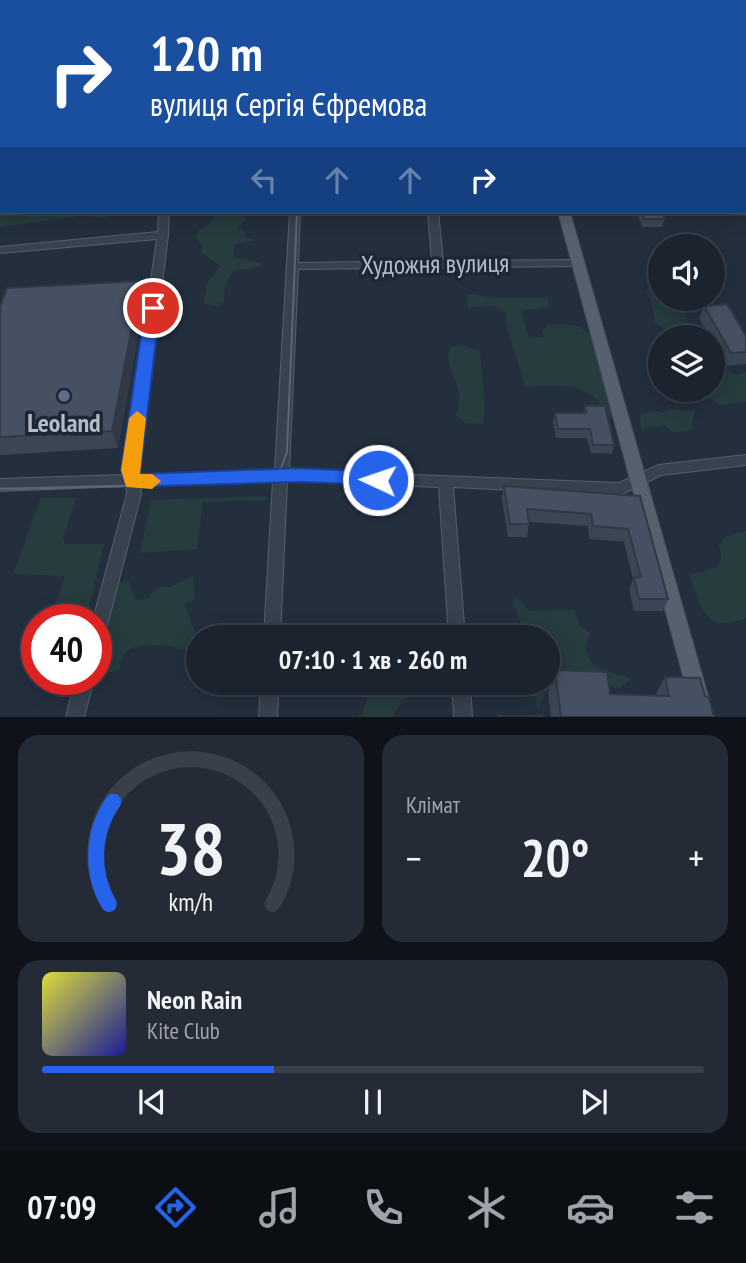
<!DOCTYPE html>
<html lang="uk">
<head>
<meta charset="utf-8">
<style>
  body { margin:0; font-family:"PT Sans Narrow",sans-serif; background:#242b36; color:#f1f3f6; height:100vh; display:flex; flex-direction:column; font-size:26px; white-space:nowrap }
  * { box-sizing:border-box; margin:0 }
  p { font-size:23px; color:#a0a4aa }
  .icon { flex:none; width:38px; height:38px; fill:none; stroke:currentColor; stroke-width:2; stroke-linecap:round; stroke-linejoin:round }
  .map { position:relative; height:717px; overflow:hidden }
  .drawer { display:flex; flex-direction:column; gap:18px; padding:18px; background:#0f1319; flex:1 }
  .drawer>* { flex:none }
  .top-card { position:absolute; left:0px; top:0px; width:747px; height:214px; box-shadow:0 4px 18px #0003,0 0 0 2px #39404a; background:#1a4fa0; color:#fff; overflow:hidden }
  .controls { position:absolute; left:648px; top:234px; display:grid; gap:14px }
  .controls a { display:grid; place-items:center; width:77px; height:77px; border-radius:50%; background:#1b232e; box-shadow:0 4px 18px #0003,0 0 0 2px #39404a; font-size:35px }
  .speed { position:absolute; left:21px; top:604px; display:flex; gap:14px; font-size:35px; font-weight:700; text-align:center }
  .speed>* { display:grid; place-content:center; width:91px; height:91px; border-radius:50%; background:#1b232e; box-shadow:0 4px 18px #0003,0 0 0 2px #39404a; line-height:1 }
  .speed .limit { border:10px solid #d22; background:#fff; color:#111 }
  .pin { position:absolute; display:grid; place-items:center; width:60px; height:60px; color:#fff; margin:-30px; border:4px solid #fff; border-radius:50%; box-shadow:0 2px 7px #0007 }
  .me { position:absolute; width:77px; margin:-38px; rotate:273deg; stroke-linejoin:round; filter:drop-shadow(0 0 5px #0008) }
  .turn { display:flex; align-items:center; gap:24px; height:147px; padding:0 35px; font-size:32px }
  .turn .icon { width:91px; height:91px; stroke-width:2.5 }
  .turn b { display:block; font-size:49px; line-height:60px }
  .lanes { display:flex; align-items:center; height:66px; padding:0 35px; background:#0003; justify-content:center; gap:35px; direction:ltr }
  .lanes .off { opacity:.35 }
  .big { font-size:52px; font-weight:800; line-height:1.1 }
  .drawer .widget { flex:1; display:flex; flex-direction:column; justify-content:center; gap:10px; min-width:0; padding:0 24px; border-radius:21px; background:#242b36 }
  .drawer .dial { align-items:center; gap:0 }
  .dial svg { height:182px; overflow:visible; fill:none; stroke:#39404a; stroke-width:7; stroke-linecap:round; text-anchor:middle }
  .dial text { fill:#f1f3f6; stroke:none }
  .song { display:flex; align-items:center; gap:21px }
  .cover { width:84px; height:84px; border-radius:10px; background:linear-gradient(135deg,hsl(60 70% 55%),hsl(240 70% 35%)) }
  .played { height:7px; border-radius:4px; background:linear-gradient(90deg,#2563eb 35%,#39404a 35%) }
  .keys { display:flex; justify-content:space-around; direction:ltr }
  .heat { display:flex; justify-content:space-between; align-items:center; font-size:38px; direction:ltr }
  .drawer .tiles { flex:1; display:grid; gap:18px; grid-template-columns:1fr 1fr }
  .widget:last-child { grid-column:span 2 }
  .trip { position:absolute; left:186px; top:625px; width:374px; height:70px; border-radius:35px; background:#1b232e; box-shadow:0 4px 18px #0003,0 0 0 2px #39404a; font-weight:800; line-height:70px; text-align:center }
  .tabs { display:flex; height:112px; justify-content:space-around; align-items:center; background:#0b0e12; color:#a0a4aa }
  .tabs .icon { width:49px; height:49px }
  .tabs .on { color:#2563eb }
  .tabs b { font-size:32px; color:#f1f3f6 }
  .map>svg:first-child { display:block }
  .green { fill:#263c3f }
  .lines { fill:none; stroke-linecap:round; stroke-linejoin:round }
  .minor-casing { stroke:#565f6c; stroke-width:2 }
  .major-casing { stroke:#414a57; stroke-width:2 }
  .minor { fill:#38414e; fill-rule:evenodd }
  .major { fill:#56606e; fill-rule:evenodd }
  .tram-far1 { stroke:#5a6575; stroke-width:2 }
  .tram { stroke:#5a6575; stroke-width:2.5 }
  .wall { fill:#3b4654 }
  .shaded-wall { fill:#303945 }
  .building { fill:#455162; stroke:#303945; stroke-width:2 }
  .route { fill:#2563eb; stroke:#184099; stroke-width:2 }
  .slow { fill:#f59e0b }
  .service-dot { fill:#5c6f8a; stroke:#1d2633; stroke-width:2.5 }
  .labels { text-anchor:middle; stroke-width:7; stroke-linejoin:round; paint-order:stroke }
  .street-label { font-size:26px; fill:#b4bcc9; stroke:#1d2633 }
  .poi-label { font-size:26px; font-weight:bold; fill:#b4bcc9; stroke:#1d2633 }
</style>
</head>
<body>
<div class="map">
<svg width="746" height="717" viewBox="0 0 746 717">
  <rect width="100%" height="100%" fill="#242f3e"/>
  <g class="green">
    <path d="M0,200L2,212H118L103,218L80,216L0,227Z"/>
    <path d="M217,212H242L246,219L236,229L243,230L246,238L258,240L236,244L233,257L260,263V267L233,271L225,285L224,301L218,307L204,303L207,283L221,266L201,253L203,247L196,237L199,230L208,225Z"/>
    <path d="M660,284V299H679L692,332L670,334L655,322L651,300L646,291L650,285Z"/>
    <path d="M474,294L493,298H548L549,307L521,311L529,338L544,337L542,331L548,325C564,323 578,323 590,335L614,418H607C595,380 558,386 525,387L506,324V312L493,306L468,308L466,296Z"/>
    <path d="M462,345L480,351L485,408L483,424L465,423L456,415C466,381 449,382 448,353L451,347Z"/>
    <path d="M712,358L735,375L746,372V402L720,405L708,398L707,390H712Z"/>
    <path d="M670,409L695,411L691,429C681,434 672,435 665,425L641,430L640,415L655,410L663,413Z"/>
    <path d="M267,496V500L203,502L197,549L140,553L151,500Z"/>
    <path d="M41,498H76L63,537L65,544H104L86,619H50L65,576L13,574Z"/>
    <path d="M746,531V618C705,635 700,606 689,575L718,567L721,557L719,544L725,537Z"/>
    <path d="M193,576L195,600L184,604L197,636L187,651C175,644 146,643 132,648C122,652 121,662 119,671L106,673L96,666L116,583L129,581L135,600L147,599L157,587H170Z"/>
    <path d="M518,597L529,611L575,610L580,626L590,633L585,649L593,666L631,679L619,689C600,684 568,675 550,688C545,692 541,701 538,708L532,683L548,682V637H527L512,601Z"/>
    <path d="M373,683H406L408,690L393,717H356L362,714Z"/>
  </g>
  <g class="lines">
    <g class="minor-casing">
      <g id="minor">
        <rect x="303" y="0" width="6" height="2"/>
        <rect x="363" y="0" width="6" height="2"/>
        <rect x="0" y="69" width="2" height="4"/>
        <rect x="0" y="115" width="2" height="6"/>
        <rect x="0" y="173" width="2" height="6"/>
        <path d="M159,212H169L168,235L138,475L275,470L290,212H300L298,263L432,261L428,212H438L443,261L577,260L582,263L577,266L298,269L289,470L619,483L659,465L746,455V465L661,475L620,495L453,487L465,637H449L439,487L287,481L280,637H264L273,481L140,486L141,494L104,637L102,642L96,645V620H93L127,494L126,486L0,491V479L124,475L123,470L157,239L0,253V247L158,232Z"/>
        <path d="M76,679H94L84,717H66Z"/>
        <path d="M261,682H279L277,717H259Z"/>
        <path d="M452,682H470L472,717H454Z"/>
      </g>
    </g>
    <g class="major-casing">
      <g id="major">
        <rect x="503" y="0" width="8" height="2"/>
        <rect x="688" y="0" width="8" height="2"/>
        <path d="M558,212H570L714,717H694Z"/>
      </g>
    </g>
    <use href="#minor" class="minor"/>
    <use href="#major" class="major"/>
    <path class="tram-far1" d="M280,471L287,452L297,212"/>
    <path class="tram" d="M0,489L243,483L267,479L282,469"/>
  </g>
  <g class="wall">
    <path d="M637,212H662L665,219L662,227H642Z"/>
    <path d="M141,281L145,298L118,448L0,455V307Z"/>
    <path d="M704,306L746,336V364L726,366L712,341V338H710L699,318Z"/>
    <path d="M585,406L614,445L612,454L591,453L587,438H556L553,422L555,413H583Z"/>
    <path d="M504,486L640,496L668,599L663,611H634L629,590L633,579L624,542L589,539L588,526L529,522L527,537H508L502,499Z"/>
    <path d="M555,670L610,694L655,696L665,677L705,696L714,717H551L548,692Z"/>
    <path d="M416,682H451L450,692H416Z"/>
  </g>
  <g class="shaded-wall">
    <path d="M0,0H22L14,2H2V4L0,5Z"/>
    <path d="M141,281L145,298L118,448L112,431Z"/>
  </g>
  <g class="building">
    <path d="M642,212H662L665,219H644Z"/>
    <path d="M141,281L112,431L0,437V307L7,288Z"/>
    <path d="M727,304L746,336V352L731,353L704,306Z"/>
    <path d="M585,406H605L614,445H593L590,429H558L555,413H586Z"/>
    <path d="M504,486L640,496L668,599H639L634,578L641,577L628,529L593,526L591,514L527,509L529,524H510Z"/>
    <path d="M555,670L607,672L610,694L669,696L665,677L700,678L705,696L709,698L714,717H561Z"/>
    <path d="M499,716H542V717H500Z"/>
  </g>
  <path class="route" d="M153,303L160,308L140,474L299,468L378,472L385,475L387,480L385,485L299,482L126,487L121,470L145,308Z"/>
  <path class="slow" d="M137,411L146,418L140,474H152L161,481L152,489L126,487L121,470L129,418Z"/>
  <circle class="service-dot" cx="64" cy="396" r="7"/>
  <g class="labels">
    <g class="street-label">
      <text transform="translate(435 264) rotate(-1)" y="9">Художня вулиця</text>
    </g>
    <g class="poi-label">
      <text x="64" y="432">Leoland</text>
    </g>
  </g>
</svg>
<div class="controls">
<a><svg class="icon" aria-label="sound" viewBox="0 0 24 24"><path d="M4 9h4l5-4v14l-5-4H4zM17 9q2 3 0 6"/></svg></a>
<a><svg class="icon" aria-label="layers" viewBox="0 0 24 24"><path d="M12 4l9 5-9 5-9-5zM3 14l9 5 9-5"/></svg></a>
</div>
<div class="speed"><div class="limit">40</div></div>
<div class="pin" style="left:153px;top:308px;background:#d93025"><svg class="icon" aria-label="arrive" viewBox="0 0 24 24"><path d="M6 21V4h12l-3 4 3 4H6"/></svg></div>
<svg class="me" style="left:378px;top:480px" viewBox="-20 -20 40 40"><circle r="17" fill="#2563eb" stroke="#fff" stroke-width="3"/><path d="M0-11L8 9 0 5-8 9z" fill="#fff"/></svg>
<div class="trip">07:10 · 1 хв · 260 m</div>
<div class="top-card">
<div class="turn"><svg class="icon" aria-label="right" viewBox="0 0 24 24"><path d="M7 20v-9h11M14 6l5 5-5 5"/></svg><div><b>120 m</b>вулиця Сергія Єфремова</div></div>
<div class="lanes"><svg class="icon off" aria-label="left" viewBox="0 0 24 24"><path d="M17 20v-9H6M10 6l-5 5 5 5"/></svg><svg class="icon off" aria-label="ahead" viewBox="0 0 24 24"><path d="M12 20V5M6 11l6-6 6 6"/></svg><svg class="icon off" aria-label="ahead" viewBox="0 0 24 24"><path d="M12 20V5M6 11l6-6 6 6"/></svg><svg class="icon" aria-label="right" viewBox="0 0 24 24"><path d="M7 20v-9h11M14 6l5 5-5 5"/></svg></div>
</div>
</div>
<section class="drawer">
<div class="tiles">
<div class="widget dial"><svg viewBox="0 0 100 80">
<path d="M14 69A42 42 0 1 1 86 69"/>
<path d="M14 69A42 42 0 0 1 16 24" stroke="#2563eb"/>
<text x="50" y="56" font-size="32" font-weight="700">38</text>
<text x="50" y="72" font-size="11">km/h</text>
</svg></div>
<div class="widget"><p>Клімат</p>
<div class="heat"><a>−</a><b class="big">20°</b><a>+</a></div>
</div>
<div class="widget">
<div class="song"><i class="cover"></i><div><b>Neon Rain</b><p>Kite Club</p></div></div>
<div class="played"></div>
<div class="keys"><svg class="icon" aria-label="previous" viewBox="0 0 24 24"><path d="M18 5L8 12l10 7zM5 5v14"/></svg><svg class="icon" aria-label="pause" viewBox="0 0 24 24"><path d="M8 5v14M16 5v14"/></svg><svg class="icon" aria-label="next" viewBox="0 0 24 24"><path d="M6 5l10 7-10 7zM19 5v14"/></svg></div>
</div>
</div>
</section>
<nav class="tabs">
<b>07:09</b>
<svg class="icon on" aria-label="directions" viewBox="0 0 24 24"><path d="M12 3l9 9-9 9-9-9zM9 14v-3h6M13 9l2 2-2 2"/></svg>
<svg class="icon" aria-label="music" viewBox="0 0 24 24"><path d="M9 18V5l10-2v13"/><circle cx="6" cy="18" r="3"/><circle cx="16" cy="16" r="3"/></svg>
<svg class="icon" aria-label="phone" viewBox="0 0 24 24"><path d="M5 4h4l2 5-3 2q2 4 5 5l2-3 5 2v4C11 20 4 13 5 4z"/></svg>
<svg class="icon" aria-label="climate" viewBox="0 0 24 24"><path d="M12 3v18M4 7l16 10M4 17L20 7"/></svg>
<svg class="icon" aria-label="car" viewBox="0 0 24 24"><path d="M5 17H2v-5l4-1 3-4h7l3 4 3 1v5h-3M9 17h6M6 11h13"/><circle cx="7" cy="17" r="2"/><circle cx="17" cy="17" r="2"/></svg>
<svg class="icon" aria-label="filters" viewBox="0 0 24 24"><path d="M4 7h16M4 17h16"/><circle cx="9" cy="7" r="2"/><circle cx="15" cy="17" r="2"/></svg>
</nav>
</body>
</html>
